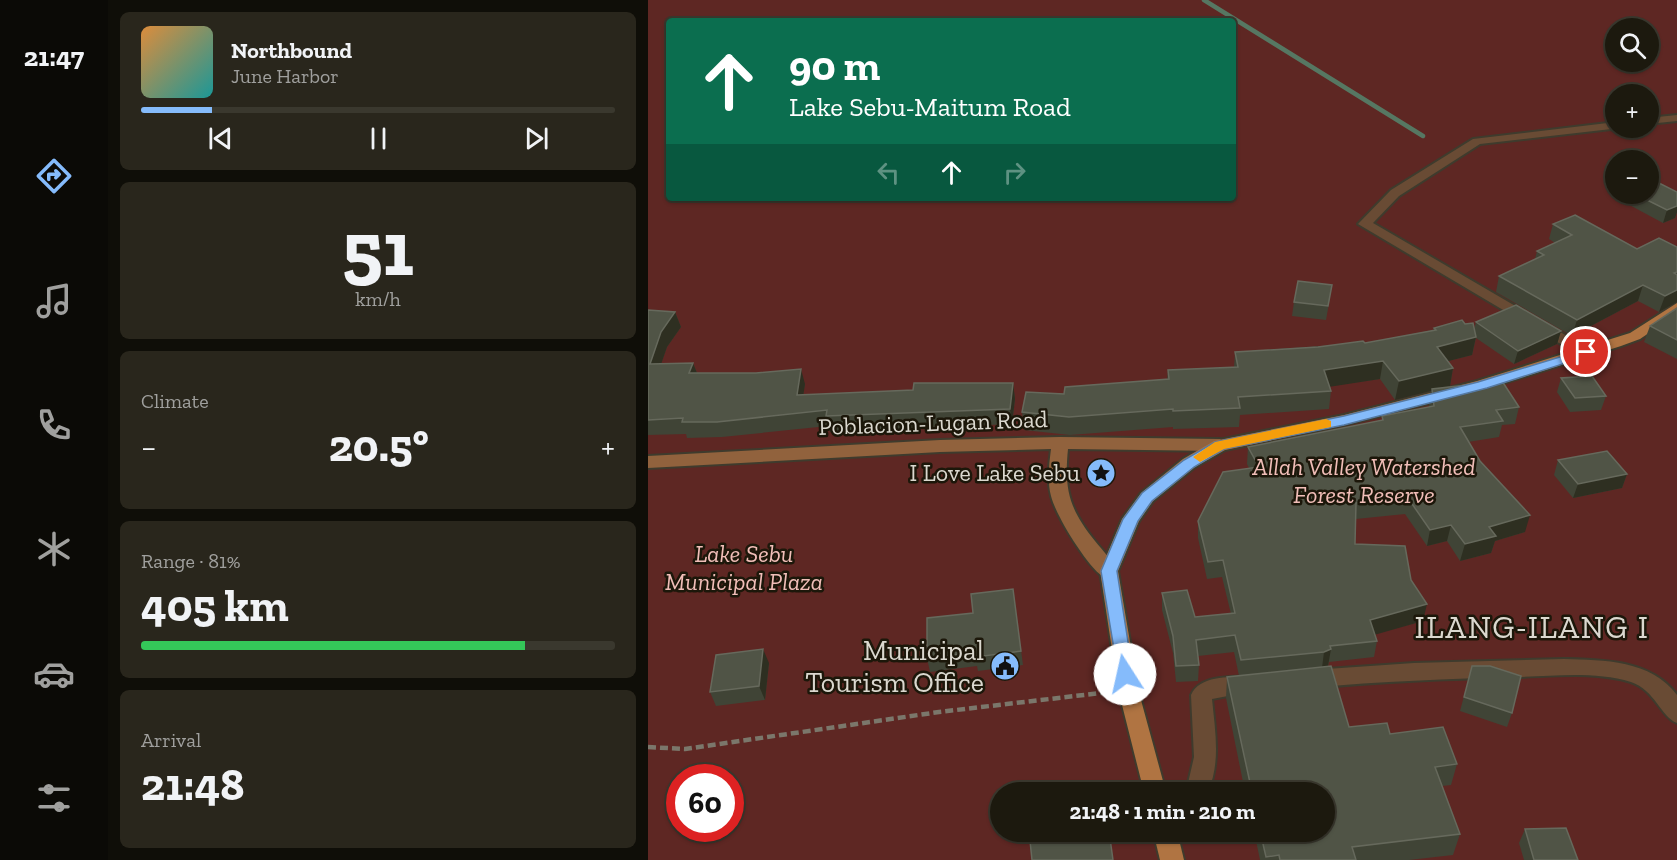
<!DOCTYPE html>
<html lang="en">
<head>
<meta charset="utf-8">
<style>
  body { margin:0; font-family:"Zilla Slab",serif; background:#29261c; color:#f1f3f6; height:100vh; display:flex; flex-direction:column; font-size:22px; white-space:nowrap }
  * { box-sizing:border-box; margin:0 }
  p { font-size:20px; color:#a0a09e }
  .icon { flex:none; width:33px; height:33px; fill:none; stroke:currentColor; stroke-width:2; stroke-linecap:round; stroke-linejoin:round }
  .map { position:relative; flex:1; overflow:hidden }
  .drawer { display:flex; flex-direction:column; gap:12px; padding:12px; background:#0f0e08; width:540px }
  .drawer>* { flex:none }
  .banner { position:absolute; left:18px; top:18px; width:570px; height:183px; border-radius:6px; box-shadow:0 2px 4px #0004,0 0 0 2px #3a382e; background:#0b6e4f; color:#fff; overflow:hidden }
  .tools { position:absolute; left:957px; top:18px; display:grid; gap:12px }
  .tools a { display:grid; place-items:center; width:54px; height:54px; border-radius:50%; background:#1c190e; box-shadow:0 2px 4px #0004,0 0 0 2px #3a382e; font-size:30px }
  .speed { position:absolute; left:18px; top:764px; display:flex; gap:12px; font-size:30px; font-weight:700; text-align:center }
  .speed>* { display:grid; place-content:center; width:78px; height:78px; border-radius:50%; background:#1c190e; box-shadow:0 2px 4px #0004,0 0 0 2px #3a382e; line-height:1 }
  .speed .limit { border:9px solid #d22; background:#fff; color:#111 }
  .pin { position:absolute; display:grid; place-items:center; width:51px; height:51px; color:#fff; margin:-26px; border:3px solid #fff; border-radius:50%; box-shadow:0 2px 6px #0007 }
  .me { position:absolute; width:66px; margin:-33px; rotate:350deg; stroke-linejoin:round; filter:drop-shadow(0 0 4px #0008) }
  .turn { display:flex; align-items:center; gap:21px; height:126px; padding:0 24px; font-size:27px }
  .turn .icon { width:78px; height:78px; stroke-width:2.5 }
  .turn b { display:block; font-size:42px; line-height:51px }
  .lanes { display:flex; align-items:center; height:57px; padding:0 24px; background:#0003; justify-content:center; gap:30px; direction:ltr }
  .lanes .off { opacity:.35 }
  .big { font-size:45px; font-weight:700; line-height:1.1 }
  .drawer .tile { flex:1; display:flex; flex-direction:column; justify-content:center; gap:9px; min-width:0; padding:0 21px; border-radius:9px; background:#29261c }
  .drawer .dial { align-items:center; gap:0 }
  .dial b { font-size:78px; line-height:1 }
  .song { display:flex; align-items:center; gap:18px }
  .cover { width:72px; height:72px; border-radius:9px; background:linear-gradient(135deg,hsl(30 70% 55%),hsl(180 70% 35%)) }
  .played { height:6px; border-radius:3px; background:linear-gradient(90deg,#85bbfb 15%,#3a382e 15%) }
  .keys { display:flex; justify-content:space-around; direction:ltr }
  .heat { display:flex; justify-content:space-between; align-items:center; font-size:33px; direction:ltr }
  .charge { height:9px; border-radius:4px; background:linear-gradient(90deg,#34c759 81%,#3a382e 0) }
  .trip { position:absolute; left:342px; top:782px; width:345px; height:60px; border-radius:30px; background:#1c190e; box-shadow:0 2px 4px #0004,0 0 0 2px #3a382e; font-weight:700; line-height:60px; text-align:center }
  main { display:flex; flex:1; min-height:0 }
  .tabs { display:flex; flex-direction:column; width:108px; justify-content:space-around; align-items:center; background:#0b0a06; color:#a0a09e }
  .tabs .icon { width:42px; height:42px }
  .tabs .current { color:#85bbfb }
  .tabs b { font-size:27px; color:#f1f3f6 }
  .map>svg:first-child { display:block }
  .green { fill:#5e2723; fill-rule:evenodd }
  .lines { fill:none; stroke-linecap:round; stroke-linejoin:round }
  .stream { stroke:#567762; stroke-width:4.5 }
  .minor-casing { stroke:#3f3b2d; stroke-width:4 }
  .secondary-casing { stroke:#3f3b2d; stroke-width:4 }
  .primary-casing { stroke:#3f3b2d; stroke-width:4 }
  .path { stroke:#7b776b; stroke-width:4.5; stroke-dasharray:8 4; stroke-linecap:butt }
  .minor { fill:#694b34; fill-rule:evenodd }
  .secondary { fill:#91623d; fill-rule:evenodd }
  .primary { fill:#b07442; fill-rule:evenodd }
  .wall { fill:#404436 }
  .shaded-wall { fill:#2e2f21 }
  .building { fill:#505446; stroke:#66695c; stroke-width:1.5 }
  .route { fill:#85bbfb; stroke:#567aa3; stroke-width:1.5 }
  .slow { fill:#f59e0b }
  .labels { text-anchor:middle; stroke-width:5; stroke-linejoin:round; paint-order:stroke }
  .street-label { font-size:24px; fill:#dbd8cf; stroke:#1c170a }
  .park-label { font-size:24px; font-style:italic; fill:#f1beb8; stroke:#1c170a }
  .poi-label { font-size:24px; fill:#dbd8cf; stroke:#1c170a; text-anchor:end }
  .near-poi-label { font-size:28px; fill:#dbd8cf; stroke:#1c170a; text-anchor:end }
  .near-neighbourhood-label { font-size:32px; letter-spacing:1.5px; fill:#dbd8cf; stroke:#1c170a }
</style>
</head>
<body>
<main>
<nav class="tabs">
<b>21:47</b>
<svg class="icon current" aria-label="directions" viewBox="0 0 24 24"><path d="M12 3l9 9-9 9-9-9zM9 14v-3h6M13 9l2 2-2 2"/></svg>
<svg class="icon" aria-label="music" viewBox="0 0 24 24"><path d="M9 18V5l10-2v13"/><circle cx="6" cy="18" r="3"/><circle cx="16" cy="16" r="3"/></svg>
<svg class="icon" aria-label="phone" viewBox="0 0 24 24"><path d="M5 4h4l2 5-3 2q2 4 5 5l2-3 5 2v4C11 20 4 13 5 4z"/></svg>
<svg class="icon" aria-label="climate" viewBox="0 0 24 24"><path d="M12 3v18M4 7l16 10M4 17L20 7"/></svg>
<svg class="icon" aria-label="car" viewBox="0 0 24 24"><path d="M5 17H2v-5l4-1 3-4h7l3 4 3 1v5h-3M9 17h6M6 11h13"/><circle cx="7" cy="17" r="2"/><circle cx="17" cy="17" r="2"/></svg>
<svg class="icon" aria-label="filters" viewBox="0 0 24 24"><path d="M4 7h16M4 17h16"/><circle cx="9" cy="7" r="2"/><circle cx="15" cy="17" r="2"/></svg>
</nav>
<section class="drawer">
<div class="tile">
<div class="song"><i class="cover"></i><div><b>Northbound</b><p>June Harbor</p></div></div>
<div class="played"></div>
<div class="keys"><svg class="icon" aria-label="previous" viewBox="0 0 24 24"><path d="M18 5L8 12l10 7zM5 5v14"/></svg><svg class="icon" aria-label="pause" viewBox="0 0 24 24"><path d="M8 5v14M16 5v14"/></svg><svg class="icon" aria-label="next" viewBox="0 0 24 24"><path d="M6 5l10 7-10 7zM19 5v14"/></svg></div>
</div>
<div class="tile dial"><b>51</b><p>km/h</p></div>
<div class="tile"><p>Climate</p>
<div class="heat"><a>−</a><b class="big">20.5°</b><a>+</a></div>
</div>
<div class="tile"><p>Range · 81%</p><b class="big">405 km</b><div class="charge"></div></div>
<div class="tile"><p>Arrival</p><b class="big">21:48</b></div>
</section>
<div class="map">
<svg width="1029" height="860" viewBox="0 0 1029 860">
  <rect width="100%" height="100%" fill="#262113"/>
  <path class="green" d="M0,0H1029V860H0ZM21,21H585V198H21ZM968,28H1000V62H968ZM968,94H1000V128H968ZM968,160H1000V194H968ZM32,777H82V828H32ZM352,792H676V831H352Z"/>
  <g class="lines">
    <path class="stream" d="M556,0L775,136"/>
    <g class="minor-casing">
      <g id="minor">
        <path d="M1029,115V121L1000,124V118Z"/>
        <path d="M968,122V128H972L832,144L751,196L725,223L943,350L946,353L943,356H933L710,224L743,190L825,139Z"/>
        <path d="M916,659C956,660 1003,660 1029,695V723C1013,717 1007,690 983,682C947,671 906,676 869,677C801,679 732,681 664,688L657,685L654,679L657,673L664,670L766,663Z"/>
        <path d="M599,676L606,679L609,685L606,691L564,699C567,731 573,761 560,792H538L546,757L543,695C552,675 580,678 599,676Z"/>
      </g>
    </g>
    <g class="secondary-casing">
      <path id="secondary" d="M412,437L572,439L580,445L572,451L420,449C416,489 421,509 447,541C455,551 464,560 470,571L468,576C463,577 458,579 454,576C438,564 408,516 403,496C399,481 401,465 403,449L292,452L0,468V456L292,440Z"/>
    </g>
    <g class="primary-casing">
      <g id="primary">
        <path d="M1029,303V314L992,339L973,346L840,388L696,425L577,450L547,467L505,501L491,521L470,571L490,689L518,792H496L470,689L452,571L474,519L493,493L535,459L566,441L696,415L829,381L982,333Z"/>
        <path d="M505,831H529L536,860H512Z"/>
      </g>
    </g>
    <path class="path" d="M0,747L37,749L291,712L461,692"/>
    <use href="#minor" class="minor"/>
    <use href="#secondary" class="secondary"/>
    <use href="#primary" class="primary"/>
  </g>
  <g class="wall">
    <path d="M1029,192V212L1027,218L1015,223L974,201L977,194Z"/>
    <path d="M905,224L989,249L1029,247V302L1011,312L990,301L924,336L848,292L851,276L887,259L889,251L907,243L901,239Z"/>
    <path d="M682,298L678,320L644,316L646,302Z"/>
    <path d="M1029,308V359L996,342L1002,326Z"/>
    <path d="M0,310L27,312L33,327L19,347L13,364L45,363L49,373L157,384L155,395L265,390L365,383L367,399L364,424L182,432L180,426L74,437L39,438L38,434L0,435Z"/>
    <path d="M828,322L913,331L909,344L866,364L828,338L824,355L800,361L805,368L802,386L790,389L871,407L867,424L854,425L851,437L820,442L877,532L847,541L843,553L812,561L799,541L779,546L757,514L708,519L707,544L763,580L775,621L727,634L729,641L726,657L681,662L680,666L678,667L701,727L742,734L809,764L803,785L794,786L812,834L805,855L761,860H612L606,831H676V792H597L578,698L579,677L591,676L586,652L550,656L551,665L550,681L528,682L525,653L514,610V593L547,617L583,614L574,577L559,579L550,538V521L601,468L599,464L600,447L734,420V416L781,407L783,390L747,400L732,379L682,386L683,391L681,409L592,415L591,427L525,429V427L422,435L376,430L374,412L416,394L519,380L520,370L586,367L587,352L717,343L785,330L786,328L817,324L826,329Z"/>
    <path d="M913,378L958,396L953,410L922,412L909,392Z"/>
    <path d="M910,460L979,474L974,488L925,498L906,475Z"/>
    <path d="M365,589L375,665L330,671L329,666L282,672L279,658L325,613Z"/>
    <path d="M121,663L117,700L68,706L62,692Z"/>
    <path d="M824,666L864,713L859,727L812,711Z"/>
    <path d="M877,829L930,860H876L871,843Z"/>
  </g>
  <g class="shaded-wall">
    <path d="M1029,206V212L1027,218L1015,223L1019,210Z"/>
    <path d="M995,285L990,301L924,336L929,320Z"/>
    <path d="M1029,290V302L1011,312L1017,296Z"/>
    <path d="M27,312L33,327L19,347L8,379L2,364L13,332Z"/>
    <path d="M913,331L909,344L866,364L870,351Z"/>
    <path d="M828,337L824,355L785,365L789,347Z"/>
    <path d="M735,361L732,379L674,388L676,370Z"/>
    <path d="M45,363L51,378L41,373Z"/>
    <path d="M805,368L802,386L747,400L751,381Z"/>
    <path d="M153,369L157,384L153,410L149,395Z"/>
    <path d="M365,383L367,399L364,424L362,409Z"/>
    <path d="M979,474L974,488L925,498L930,484Z"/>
    <path d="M882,515L877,532L847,541L843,553L812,561L817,544L841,527Z"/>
    <path d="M803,525L799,541L779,546L782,530Z"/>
    <path d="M779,604L775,621L719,637L722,620Z"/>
    <path d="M115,649L121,663L117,700L111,686Z"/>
    <path d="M683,649L680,666L674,668L676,652Z"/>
  </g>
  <g class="building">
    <path d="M1003,179L1029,192V206L1019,210L987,194H1000V180Z"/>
    <path d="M927,215L989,249L1011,238L1029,247V272L1026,273L1029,275V290L1017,296L995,285L929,320L851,276L896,255L889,251L924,235L905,224Z"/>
    <path d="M650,281L684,285L680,306L646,302Z"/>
    <path d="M868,305L913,331L870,351L828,322Z"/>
    <path d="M1029,308V340L1002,326Z"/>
    <path d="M0,310L27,312L13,332L2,364L45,363L41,373H108L153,369L149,395L265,390L266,383H365L362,409L178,416L179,410L69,422H34L35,418L0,420Z"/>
    <path d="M814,320L817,324L825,323L828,337L789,347L805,368L751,381L735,361L676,370L683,391L590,397L592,408L525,411V409L421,417L374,412L378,392L416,394L417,387L521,379L520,370L590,367L587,352L670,347L715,341L717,343L788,330L786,328Z"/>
    <path d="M944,376L958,396L927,398L913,378Z"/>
    <path d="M854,381L871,407L848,410L855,421L812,427L832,461L882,515L841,527L848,536L817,544L803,525L782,530L760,498L708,503L707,544L757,546L763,580L779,604L722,620L729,641L682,646L683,649L676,652L593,660L587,635L548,640L551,665L528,666L525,636L514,593L539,590L547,617L587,613L575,560L560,562L550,521L575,472L611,467L600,447L735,420L734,416L786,406L784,389Z"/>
    <path d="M959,451L979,474L930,484L910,460Z"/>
    <path d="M365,589L373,651L328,657L327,652L279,658V618L325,613L323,594Z"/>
    <path d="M115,649L111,686L62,692L68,655Z"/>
    <path d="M683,666L701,727L739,723L742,734L795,727L809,764L787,767L812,834L704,847L708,860H632L631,855L618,857L612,831H676V792H604L579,677Z"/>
    <path d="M824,666H842L873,676L864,713L816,697Z"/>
    <path d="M918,828L930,860H886L877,829Z"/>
    <path d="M381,831H461L465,860H384Z"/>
  </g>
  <path class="route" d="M938,349L943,350V355L839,388L696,425L576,449L546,467L504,501L490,521L469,571L485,674L483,679H471L453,571L475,519L494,493L536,460L567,442L696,416L830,382Z"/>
  <path class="slow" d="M678,419L683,421V427L576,449L552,462L545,457L567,442Z"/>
  <defs>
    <g id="sight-disc" transform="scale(1.5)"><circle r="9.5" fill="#85bbfb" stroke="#1c170a"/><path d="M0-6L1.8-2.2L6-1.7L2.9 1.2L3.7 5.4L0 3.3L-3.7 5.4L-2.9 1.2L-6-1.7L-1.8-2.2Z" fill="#111"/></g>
    <g id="civic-disc" transform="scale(1.5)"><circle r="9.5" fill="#85bbfb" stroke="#1c170a"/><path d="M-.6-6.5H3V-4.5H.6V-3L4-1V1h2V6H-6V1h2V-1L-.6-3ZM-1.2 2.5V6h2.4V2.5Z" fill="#111"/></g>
  </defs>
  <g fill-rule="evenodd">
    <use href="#sight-disc" x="453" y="473"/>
    <use href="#civic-disc" x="357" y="666"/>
  </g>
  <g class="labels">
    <g class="street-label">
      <text transform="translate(285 423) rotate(-2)" y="8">Poblacion-Lugan Road</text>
    </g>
    <g class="park-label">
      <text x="716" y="475">Allah Valley Watershed<tspan x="716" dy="28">Forest Reserve</tspan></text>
      <text x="96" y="562">Lake Sebu<tspan x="96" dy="28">Municipal Plaza</tspan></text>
    </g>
    <g class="poi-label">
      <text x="432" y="481">I Love Lake Sebu</text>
    </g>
    <g class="near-poi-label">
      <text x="336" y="660">Municipal<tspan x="336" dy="32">Tourism Office</tspan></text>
    </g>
    <g class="near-neighbourhood-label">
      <text x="884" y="638">ILANG-ILANG I</text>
    </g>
  </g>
</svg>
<div class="tools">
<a><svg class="icon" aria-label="search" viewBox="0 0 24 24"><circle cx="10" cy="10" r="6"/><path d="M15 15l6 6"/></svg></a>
<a>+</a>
<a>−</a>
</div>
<div class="speed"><div class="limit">60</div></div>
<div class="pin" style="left:938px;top:352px;background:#d93025"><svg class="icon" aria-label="arrive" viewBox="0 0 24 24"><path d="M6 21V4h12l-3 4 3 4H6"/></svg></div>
<svg class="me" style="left:477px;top:674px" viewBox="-20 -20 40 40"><circle r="19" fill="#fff"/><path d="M0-13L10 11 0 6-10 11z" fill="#85bbfb"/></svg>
<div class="trip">21:48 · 1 min · 210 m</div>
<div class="banner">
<div class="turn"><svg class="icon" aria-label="ahead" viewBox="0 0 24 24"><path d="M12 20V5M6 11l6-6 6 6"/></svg><div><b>90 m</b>Lake Sebu-Maitum Road</div></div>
<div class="lanes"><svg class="icon off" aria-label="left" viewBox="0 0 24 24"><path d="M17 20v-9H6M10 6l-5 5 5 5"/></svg><svg class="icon" aria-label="ahead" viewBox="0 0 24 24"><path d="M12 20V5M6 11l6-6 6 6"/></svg><svg class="icon off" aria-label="right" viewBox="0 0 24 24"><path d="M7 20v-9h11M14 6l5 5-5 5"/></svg></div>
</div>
</div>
</main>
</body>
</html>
